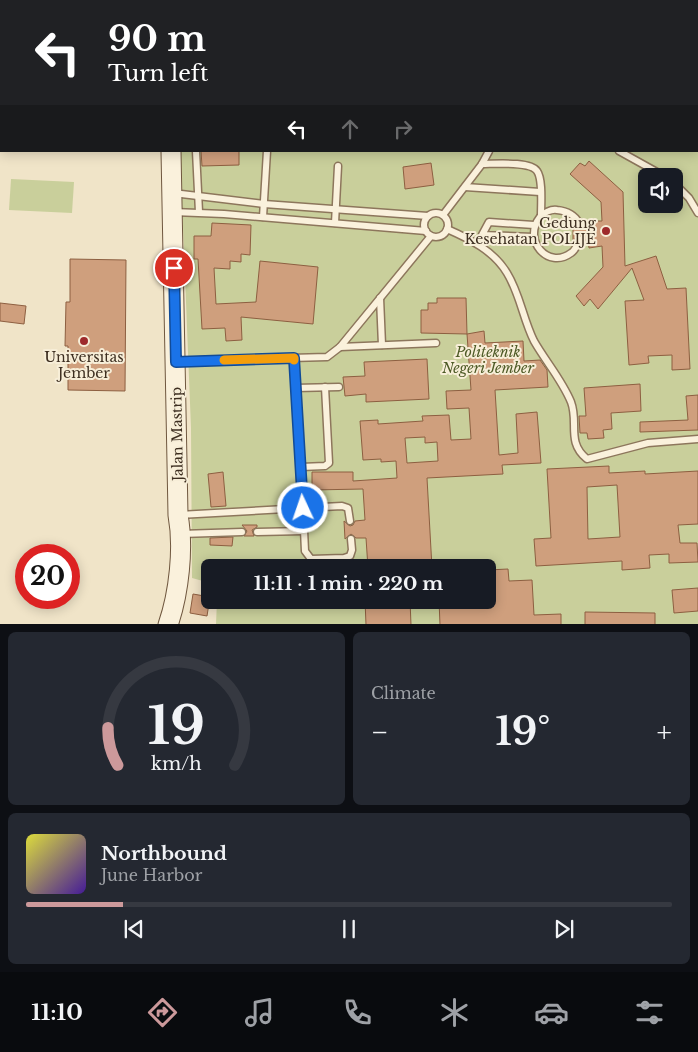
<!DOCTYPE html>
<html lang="en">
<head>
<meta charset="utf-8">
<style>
  body { margin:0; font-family:"Libre Baskerville",serif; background:#242831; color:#f1f3f6; height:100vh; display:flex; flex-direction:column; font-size:19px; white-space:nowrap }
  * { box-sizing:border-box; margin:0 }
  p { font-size:16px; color:#9ea1a6 }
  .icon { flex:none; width:28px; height:28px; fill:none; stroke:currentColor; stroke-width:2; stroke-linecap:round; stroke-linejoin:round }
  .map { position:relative; height:624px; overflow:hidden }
  .sheet { display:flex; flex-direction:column; gap:8px; padding:8px; background:#0d0f14; flex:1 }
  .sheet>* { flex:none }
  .banner { position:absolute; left:0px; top:0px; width:699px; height:152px; box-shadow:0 2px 12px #0003; background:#202124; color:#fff; overflow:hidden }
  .tools { position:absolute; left:638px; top:168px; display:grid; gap:10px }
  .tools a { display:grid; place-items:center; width:45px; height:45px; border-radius:8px; background:#171b24; box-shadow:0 2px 12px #0003; font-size:25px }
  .speed { position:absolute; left:15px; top:544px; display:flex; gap:10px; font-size:25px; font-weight:700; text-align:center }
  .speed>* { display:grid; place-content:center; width:65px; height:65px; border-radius:50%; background:#171b24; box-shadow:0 2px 12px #0003; line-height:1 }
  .speed .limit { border:8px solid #d22; background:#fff; color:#111 }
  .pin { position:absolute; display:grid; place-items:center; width:42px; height:42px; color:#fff; margin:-21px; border:2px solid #fff; border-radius:50%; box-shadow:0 1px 5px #0007 }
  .me { position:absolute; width:55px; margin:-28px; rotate:357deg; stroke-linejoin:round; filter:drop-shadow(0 0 4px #0008) }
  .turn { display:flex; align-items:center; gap:18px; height:105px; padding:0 25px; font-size:22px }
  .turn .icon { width:65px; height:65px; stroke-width:2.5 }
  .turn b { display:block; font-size:35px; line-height:42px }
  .lanes { display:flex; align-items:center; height:48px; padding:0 25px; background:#0003; justify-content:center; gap:25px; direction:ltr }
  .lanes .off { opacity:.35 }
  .big { font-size:38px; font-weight:800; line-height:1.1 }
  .sheet .card { flex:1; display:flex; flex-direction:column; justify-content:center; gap:8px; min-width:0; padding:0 18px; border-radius:8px; background:#242831 }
  .sheet .dial { align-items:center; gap:0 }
  .dial svg { height:130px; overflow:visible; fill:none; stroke:#363941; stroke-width:7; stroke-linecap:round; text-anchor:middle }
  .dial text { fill:#f1f3f6; stroke:none }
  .song { display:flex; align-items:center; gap:15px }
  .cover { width:60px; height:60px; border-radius:8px; background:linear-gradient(135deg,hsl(60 70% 55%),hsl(260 70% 35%)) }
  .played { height:5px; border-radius:2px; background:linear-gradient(90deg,#cc999b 15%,#363941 15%) }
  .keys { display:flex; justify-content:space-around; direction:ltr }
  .heat { display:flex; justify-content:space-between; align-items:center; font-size:28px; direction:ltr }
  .sheet .tiles { flex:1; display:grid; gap:8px; grid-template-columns:1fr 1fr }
  .card:last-child { grid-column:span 2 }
  .trip { position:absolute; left:201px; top:559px; width:295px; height:50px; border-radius:8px; background:#171b24; box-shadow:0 2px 12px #0003; font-weight:800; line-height:50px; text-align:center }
  .menu { display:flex; height:80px; justify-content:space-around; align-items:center; background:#090b0e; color:#9ea1a6 }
  .menu .icon { width:35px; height:35px }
  .menu .on { color:#cc999b }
  .menu b { font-size:22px; color:#f1f3f6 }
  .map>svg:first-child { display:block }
  .green { fill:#c9cf9b; fill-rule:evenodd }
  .building { fill:#cf9f7d; stroke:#8d5f41; fill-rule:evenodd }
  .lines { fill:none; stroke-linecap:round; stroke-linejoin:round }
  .service-casing { stroke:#8d765c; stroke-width:9 }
  .minor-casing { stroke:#8d765c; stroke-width:15 }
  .secondary-casing { stroke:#6f573f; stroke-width:21 }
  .service { stroke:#faf1dc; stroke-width:6 }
  .minor { stroke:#faf1dc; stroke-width:12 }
  .secondary { stroke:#faf1dc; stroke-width:19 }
  .route-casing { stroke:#114b97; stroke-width:12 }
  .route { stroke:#1a73e8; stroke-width:9 }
  .slow { stroke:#f59e0b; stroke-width:9 }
  .poi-dot { fill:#9e2a2b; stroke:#f7eed8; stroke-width:2 }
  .labels { text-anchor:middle; stroke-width:4; stroke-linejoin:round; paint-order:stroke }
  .poi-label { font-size:14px; fill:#3d2e20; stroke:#f7eed8; text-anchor:end }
  .park-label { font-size:14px; font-style:italic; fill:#4d5a26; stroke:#f7eed8 }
  .street-label { font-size:14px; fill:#3d2e20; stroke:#f7eed8 }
</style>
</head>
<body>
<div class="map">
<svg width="698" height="625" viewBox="0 0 698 625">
  <rect width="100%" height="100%" fill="#f0e4c8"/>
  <g class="green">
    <path d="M698,82V624H216L217,600H488V568H210V583L192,578L191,428L180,151H698ZM646,176H674V204H646Z"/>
    <path d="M11,179L74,182L72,213L9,210Z"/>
  </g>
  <g class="building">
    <path d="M201,151H239V165L202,166Z"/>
    <path d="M589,161L623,192L625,266L656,256L667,289L686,288L690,369L672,370V355L648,356L649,363L629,365L625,301L644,300L632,268L598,309L590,299L584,306L576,296L603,267L602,246L589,248L588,240H585L584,237L580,235L577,236L573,241V223L576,227L580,228L584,223H588V221H602L601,202L570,174L580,163L585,166Z"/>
    <path d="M431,163L434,185L405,189L403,167Z"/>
    <path d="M212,223L251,225L250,255L241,254V262L230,261V269L214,268L216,304L256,302L260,261L318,267L313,324L241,317L242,340L226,341L225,328L202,329L198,259H194V236H211Z"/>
    <path d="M70,259L126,260L125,391L68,390V346H65L66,302H70Z"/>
    <path d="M437,298H466L467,334L421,333V310H428V303H437Z"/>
    <path d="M0,303L26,306L24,324L0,321Z"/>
    <path d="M484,331L485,343L523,341L524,361L540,360L547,370L548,387L495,390L499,455L518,453L516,414L537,412L541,463L502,465L503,474L427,478L432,568H368L366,538H356L351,534L345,539L344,521L350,526L353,525L355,521L365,520L363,489L312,490V472H353V481L397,478L396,461L381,462V459L363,460L360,421L378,420V424L423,421L422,416L449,415L451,440L471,439L469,408L447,409L446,391L471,390L467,334ZM425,437V443L437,442L438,461L407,463L405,438Z"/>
    <path d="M427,359L429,399L366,402V394L345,396L343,377L365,376L364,362Z"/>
    <path d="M640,384L641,411L611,413L612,429L603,430L604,438L588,439L587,433H580L579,416H586L584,388Z"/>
    <path d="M698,395V430L640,432V422L688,420L686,396Z"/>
    <path d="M609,466V473L645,471V474L698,471V524L678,525L680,543H697L698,562L669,563V554L649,555L650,568L622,570V561L536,566L534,539L551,538L547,469ZM617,485L620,537L588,539L587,487Z"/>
    <path d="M223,472L226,506L211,507L208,474Z"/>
    <path d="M242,525H257V527L252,530L254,536H244L247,531Z"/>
    <path d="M233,537L232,546L210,545V538Z"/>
    <path d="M508,569L509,581L532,580L534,615L561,614V625H440L439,600H488V570Z"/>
    <path d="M698,588V611L674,613L672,590Z"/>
    <path d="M193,594L210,597L207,616L190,613Z"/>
    <path d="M365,600H410L411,625H366Z"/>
    <path d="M585,612L655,613V625H585Z"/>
  </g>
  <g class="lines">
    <g class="service-casing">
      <g id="service">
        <path d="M265,0L300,1"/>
        <path d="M196,151L199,212"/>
        <path d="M619,151L664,176"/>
        <path d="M482,164C495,164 530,161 537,171C543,179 541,204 541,215"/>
        <path d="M674,183L689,198L698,213"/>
        <path d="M465,187L540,192"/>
        <path d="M173,193L264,204L428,216"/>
        <path d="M173,212L224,214L426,231"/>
        <circle cx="436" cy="225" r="12"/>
        <path d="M443,215L482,164L489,151"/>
        <path d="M263,217L267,151"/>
        <path d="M335,223L338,166"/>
        <path d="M579,223C574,214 567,211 557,210C551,209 543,213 540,217C522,240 548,270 571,253C575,251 577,245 580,240"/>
        <path d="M447,229C470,239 494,251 507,273C520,294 523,319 534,341C546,362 562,380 571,402C579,423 566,442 587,459L648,443L698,439"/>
        <path d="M533,237L482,235L489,222L534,225"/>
        <path d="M380,298L382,345"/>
        <path d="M340,347L436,343"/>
        <path d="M176,361L327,357L340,347L431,236"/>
        <path d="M295,388L339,387"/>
        <path d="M301,467L325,466L329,463L325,387"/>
        <path d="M179,515L303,508L294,358"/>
        <path d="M350,521L348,508L342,506L303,508L305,551L311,559L344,558L350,556L352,550L351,539"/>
        <path d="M257,532L304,531"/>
        <path d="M181,534L242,532"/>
      </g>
    </g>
    <g class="minor-casing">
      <g id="minor">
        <path d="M504,0V1"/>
        <path d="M408,1V0"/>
        <path d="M592,1V0"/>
        <path d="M685,1V0"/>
      </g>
    </g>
    <g class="secondary-casing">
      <g id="secondary">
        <path d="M168,0V1"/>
        <path d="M168,625C179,593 184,548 178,515L171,151"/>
      </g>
    </g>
    <use href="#service" class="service"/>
    <use href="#minor" class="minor"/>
    <use href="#secondary" class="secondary"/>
  </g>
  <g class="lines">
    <g class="route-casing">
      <path id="route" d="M174,268L176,362L294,358L303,508"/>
    </g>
    <use href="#route" class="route"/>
    <path class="slow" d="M224,360L294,358V360"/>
  </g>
  <g class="poi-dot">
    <circle cx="606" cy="231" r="5"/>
    <circle cx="84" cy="341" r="5"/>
  </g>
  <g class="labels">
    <g class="poi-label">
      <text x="596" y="228">Gedung<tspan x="596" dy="16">Kesehatan POLIJE</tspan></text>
      <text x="84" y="362" text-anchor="middle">Universitas<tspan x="84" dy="16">Jember</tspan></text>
    </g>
    <g class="park-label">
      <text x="488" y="357">Politeknik<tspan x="488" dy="16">Negeri Jember</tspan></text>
    </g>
    <g class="street-label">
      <text transform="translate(177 434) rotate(-91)" y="5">Jalan Mastrip</text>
    </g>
  </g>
</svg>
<div class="tools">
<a><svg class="icon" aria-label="sound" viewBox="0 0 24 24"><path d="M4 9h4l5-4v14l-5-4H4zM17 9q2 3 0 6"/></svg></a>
</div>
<div class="speed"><div class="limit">20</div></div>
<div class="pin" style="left:174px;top:268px;background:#d93025"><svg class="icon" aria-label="arrive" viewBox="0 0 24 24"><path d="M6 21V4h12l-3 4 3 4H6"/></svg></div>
<svg class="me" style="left:303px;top:508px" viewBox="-20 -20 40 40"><circle r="17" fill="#1a73e8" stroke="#fff" stroke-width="3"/><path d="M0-11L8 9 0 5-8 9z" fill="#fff"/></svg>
<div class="trip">11:11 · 1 min · 220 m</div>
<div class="banner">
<div class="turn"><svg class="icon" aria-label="left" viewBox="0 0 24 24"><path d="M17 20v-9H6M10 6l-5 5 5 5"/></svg><div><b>90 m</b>Turn left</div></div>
<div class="lanes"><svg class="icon" aria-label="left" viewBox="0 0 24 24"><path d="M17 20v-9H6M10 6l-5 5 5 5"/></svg><svg class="icon off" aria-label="ahead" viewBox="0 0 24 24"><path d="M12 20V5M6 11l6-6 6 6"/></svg><svg class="icon off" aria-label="right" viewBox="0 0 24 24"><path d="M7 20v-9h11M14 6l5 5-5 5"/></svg></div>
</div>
</div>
<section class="sheet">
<div class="tiles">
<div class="card dial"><svg viewBox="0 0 100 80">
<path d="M14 69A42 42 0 1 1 86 69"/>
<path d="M14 69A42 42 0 0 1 8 46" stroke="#cc999b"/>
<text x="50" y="56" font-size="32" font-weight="700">19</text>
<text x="50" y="72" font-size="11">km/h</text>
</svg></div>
<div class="card"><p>Climate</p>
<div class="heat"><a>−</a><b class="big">19°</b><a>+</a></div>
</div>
<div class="card">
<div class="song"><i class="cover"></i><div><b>Northbound</b><p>June Harbor</p></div></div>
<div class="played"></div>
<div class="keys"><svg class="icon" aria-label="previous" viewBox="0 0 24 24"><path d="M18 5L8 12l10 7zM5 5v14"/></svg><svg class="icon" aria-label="pause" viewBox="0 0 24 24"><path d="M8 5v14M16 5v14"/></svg><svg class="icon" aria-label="next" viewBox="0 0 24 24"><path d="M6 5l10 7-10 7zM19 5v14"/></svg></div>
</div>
</div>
</section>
<nav class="menu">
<b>11:10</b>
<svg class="icon on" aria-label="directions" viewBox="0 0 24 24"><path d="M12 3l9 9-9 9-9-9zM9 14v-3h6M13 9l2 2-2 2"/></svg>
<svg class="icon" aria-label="music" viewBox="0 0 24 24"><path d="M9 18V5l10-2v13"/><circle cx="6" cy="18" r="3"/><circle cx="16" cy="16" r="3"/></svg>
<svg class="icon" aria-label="phone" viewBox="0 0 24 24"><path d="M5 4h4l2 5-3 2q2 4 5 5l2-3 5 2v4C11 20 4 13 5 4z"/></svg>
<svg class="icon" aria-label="climate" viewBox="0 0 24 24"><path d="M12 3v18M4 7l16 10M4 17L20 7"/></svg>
<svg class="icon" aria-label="car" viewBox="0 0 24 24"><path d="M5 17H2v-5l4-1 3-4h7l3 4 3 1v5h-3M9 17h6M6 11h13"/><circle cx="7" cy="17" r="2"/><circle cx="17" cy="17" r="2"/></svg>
<svg class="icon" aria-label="filters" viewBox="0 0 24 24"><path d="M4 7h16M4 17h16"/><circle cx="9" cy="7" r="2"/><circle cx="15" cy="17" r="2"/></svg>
</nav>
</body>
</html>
